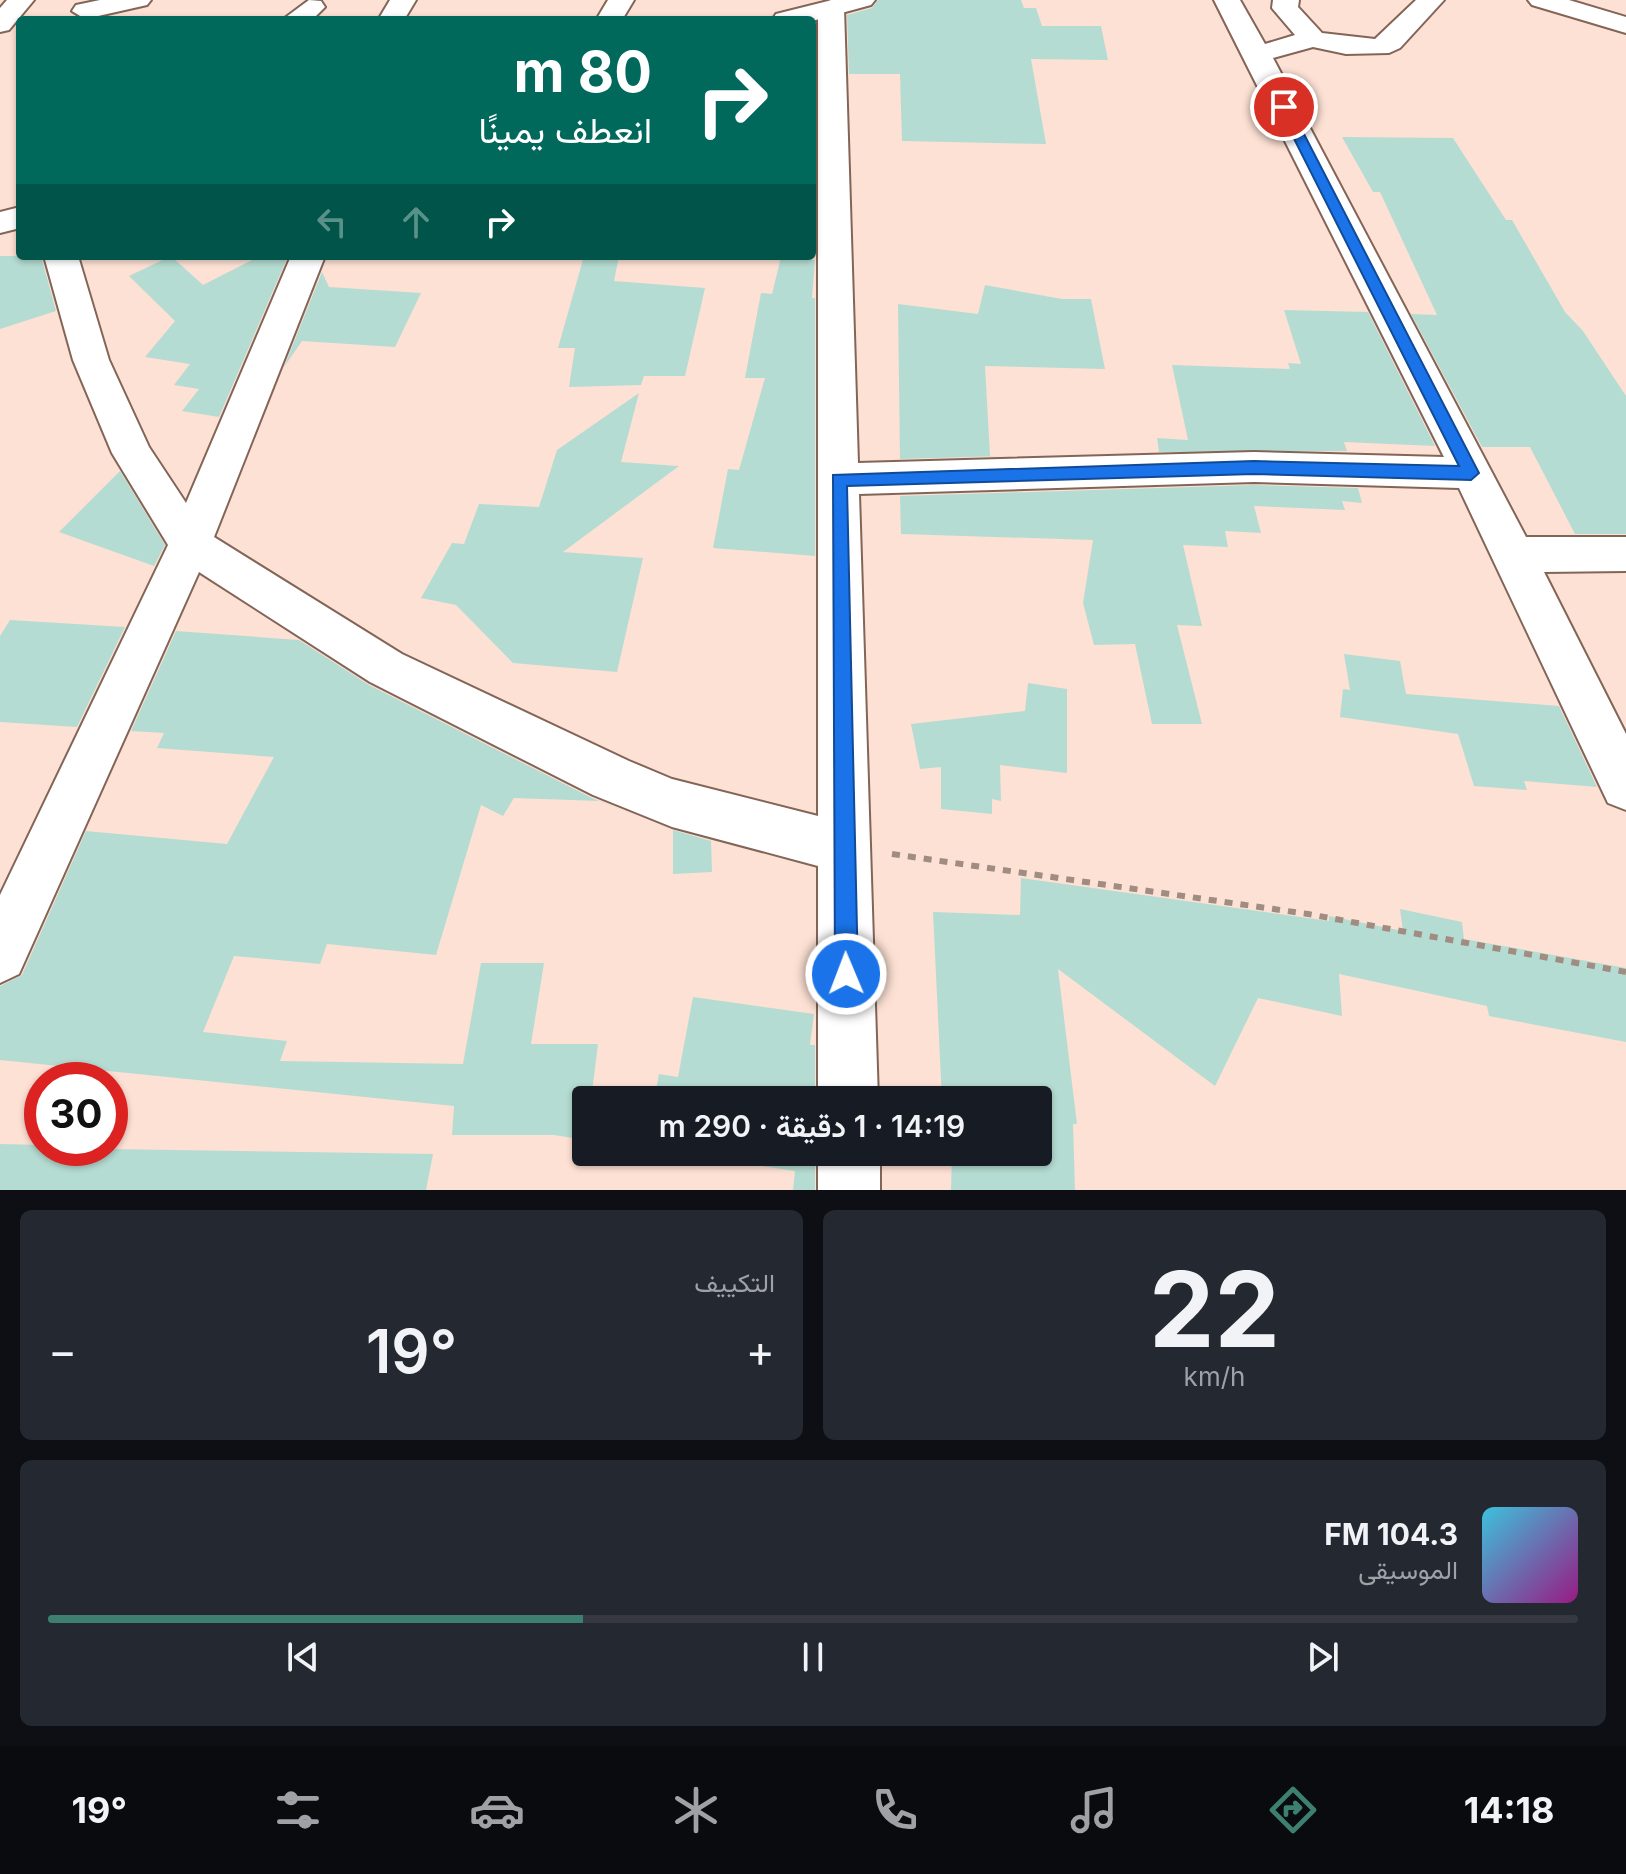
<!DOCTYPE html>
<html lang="ar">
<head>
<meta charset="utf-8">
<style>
  body { margin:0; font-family:Inter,Vazirmatn,sans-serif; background:#242831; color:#f1f3f6; direction:rtl; height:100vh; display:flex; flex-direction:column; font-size:30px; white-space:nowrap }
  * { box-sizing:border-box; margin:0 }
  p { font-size:26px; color:#9ea1a6 }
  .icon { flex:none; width:44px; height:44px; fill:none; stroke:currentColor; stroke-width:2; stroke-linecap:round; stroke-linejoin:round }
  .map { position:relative; height:1190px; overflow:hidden; direction:ltr }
  .details { display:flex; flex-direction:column; gap:20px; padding:20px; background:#0d0f14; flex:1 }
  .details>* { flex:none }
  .hud { position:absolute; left:16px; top:16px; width:800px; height:244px; border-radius:8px; box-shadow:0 2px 6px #0004; direction:rtl; background:#00695c; color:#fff; overflow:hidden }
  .speed { position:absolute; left:24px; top:1062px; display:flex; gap:16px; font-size:40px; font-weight:700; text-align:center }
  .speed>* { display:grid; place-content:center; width:104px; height:104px; border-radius:50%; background:#171b24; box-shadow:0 2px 6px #0004; line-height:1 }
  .speed .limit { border:12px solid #d22; background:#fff; color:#111 }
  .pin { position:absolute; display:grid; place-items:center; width:68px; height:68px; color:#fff; margin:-34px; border:4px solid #fff; border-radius:50%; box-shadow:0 2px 8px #0007 }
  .me { position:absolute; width:88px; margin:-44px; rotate:359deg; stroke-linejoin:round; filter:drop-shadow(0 0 6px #0008) }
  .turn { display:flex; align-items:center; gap:28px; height:168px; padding:0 32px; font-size:36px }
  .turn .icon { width:104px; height:104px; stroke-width:2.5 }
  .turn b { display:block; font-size:56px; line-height:68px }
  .lanes { display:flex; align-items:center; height:76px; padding:0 32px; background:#0003; justify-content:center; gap:40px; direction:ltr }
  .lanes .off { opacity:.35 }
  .big { font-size:60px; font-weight:600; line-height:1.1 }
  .details .tile { flex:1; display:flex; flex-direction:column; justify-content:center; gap:12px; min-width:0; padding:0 28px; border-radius:12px; background:#242831 }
  .details .dial { align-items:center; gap:0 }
  .dial b { font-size:104px; line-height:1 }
  .song { display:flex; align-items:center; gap:24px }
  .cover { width:96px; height:96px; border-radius:12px; background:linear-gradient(135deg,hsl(190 70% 55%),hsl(310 70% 35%)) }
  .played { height:8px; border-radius:4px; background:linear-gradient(90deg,#3d8072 35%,#363941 35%) }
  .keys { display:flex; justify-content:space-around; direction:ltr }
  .heat { display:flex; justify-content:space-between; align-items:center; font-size:44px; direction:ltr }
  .details .tiles { flex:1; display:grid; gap:20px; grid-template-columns:1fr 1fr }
  .tile:last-child { grid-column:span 2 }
  .trip { position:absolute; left:572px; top:1086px; width:480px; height:80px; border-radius:8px; background:#171b24; box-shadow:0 2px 6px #0004; font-weight:600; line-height:80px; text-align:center; direction:rtl }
  .menu { display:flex; height:128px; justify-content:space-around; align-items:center; background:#090b0e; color:#9ea1a6 }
  .menu .icon { width:56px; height:56px }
  .menu .active { color:#3d8072 }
  .menu b { font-size:36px; color:#f1f3f6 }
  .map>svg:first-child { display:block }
  .building { fill:#b5dcd2 }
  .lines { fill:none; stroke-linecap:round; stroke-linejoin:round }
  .minor-casing { stroke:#836557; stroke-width:4 }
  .tertiary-casing { stroke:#836557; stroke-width:4 }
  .secondary-casing { stroke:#836557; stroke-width:4 }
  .path { stroke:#a18c82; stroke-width:6; stroke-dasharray:8 8; stroke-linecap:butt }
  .minor { fill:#fff; fill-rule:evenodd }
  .tertiary { fill:#fff; fill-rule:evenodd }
  .secondary { fill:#fff; fill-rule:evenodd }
  .route { fill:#1a73e8; stroke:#114b97; stroke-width:2 }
</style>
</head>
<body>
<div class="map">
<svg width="1626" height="1190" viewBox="0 0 1626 1190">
  <rect width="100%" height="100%" fill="#fde1d4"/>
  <g class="building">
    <path d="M878,0H1021L1024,8H1036L1042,26H1101L1108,60L1031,59L1046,144L902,141L900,74H849L847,15L872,8Z"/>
    <path d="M1342,137L1453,138L1506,220H1512L1565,312L1583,331L1626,396V534H1575L1530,447H1482L1411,314L1437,315L1380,192H1373Z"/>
    <path d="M0,256H41L56,311L0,329Z"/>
    <path d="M171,256L203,285L260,256H288L219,417L182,411L199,389L174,385L190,364L145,357L175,321L129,276Z"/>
    <path d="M584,256H619L614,281L705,288L685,376H644L641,385L569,387L575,348H558Z"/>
    <path d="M781,257L815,260L812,298H815V556L713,548L728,469L739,470L765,378H745L761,293L772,294Z"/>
    <path d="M322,272L329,287L421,293L395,347L302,341L284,367Z"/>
    <path d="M985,285L1062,299H1091L1105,369L985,366L990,456H1003L900,459L898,304L978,314Z"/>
    <path d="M1284,310L1368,312L1435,446L1344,442L1347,451L1159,452L1157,438L1188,440L1172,365L1290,369L1288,363L1301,364Z"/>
    <path d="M639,393L621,462L679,466L563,552L643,558L617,672L513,663L456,605L421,598L452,543L464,544L479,504L539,507L557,450Z"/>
    <path d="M120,471L165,545L154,566L59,532Z"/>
    <path d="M1254,485L1358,488L1362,503L1342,501L1345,510L1254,506L1261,533L1225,531L1228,547L1183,545L1202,626L1177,625L1202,724H1152L1135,644L1094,645L1083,603L1093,540L901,534L900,496Z"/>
    <path d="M10,620L125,627L77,727L0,722V636Z"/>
    <path d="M176,631L299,640L369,685L592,798L641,818L600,801L514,798L503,816L481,805L436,955L327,944L320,964L234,956L203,1032L287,1041L280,1061L463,1064L481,963H544L531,1044H598L591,1100H586V1140L554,1135H452L454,1106L0,1060V986L22,975L86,831L227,844L274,757L157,748L164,733L131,731Z"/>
    <path d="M1344,654L1400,661L1406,694L1559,706L1597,787L1524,781L1527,790L1474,786L1458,734L1340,717L1343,689L1350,690Z"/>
    <path d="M1028,683L1067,689V773L1000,765L1001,801L992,799V814L941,809V767L920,769L911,724L1025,711Z"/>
    <path d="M673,830L711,841L712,872L673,874Z"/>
    <path d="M1021,878L1329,921V916L1403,931L1400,909L1462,922L1464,939L1626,968V1042L1489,1016L1487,1006L1339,974L1342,1016L1258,998L1215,1086L1058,969L1077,1124H1073L1075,1190H951L952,1152H1038V1100H942L933,912L1020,915Z"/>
    <path d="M693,997L814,1014L810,1045H815V1100H654L659,1074L678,1077Z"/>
    <path d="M0,1144L42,1145V1148L433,1154L426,1190H0Z"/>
    <path d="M668,1152H815V1190H793L795,1171Z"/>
  </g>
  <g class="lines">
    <g class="minor-casing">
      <g id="minor">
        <path d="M100,0H151L147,5L85,19L72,11L76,5Z"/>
        <path d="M309,0L321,1L325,7L312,20H282Z"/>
        <path d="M390,0H416L404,20H378Z"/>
        <path d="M608,0H634L622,20H596Z"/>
        <path d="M831,0L844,8L858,463L1254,452L1444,457L1214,0H1240L1265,44L1295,35L1272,8L1273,0H1299L1298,7L1322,33L1375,39L1416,0H1444L1400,48L1389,53L1346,54L1313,47L1273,58L1526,537H1626V571L1544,572L1626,734V810L1608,803L1459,488L1254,482L859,494L878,1100H818V866L672,827L593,795L370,682L199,572L19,974L0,983V895L168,545L112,453L73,360L44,256H78L109,360L149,447L186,503L291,256H325L214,537L402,654L629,761L672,779L818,816V8Z"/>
        <path d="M1528,0H1569L1626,17V33L1532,5Z"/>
        <rect x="818" y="1152" width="62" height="38"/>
      </g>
    </g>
    <g class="tertiary-casing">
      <g id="tertiary">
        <path d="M832,0H875L871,5L812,21L772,20L776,14Z"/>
        <path d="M20,207V228L0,233V212Z"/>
      </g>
    </g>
    <g class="secondary-casing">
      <path id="secondary" d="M7,0H34L9,30L0,32V8Z"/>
    </g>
    <path class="path" d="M892,854L1308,914L1626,972"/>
    <use href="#minor" class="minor"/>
    <use href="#tertiary" class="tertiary"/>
    <use href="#secondary" class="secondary"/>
  </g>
  <path class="route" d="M1284,104L1290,107L1479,473L1471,480L1254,474L847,486L858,974L855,982L846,985L838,982L835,974L833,475L1254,461L1459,466L1278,107Z"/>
</svg>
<div class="speed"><div class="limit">30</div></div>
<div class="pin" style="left:1284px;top:107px;background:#d93025"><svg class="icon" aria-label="arrive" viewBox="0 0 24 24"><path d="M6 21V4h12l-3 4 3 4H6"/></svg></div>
<svg class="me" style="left:846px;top:974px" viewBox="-20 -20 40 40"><circle r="17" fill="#1a73e8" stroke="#fff" stroke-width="3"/><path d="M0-11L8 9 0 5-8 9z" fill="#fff"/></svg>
<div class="trip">14:19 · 1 دقيقة · 290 m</div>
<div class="hud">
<div class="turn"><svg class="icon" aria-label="right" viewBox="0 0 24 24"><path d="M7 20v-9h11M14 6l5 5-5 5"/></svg><div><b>80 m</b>انعطف يمينًا</div></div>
<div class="lanes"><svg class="icon off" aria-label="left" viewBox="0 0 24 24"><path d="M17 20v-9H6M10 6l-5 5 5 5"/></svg><svg class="icon off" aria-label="ahead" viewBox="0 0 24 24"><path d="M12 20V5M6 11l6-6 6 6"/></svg><svg class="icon" aria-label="right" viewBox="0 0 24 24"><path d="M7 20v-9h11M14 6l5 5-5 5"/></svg></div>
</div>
</div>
<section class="details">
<div class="tiles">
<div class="tile dial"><b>22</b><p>km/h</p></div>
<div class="tile"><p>التكييف</p>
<div class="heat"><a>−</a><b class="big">19°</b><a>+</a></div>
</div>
<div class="tile">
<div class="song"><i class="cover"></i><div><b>104.3 FM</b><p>الموسيقى</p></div></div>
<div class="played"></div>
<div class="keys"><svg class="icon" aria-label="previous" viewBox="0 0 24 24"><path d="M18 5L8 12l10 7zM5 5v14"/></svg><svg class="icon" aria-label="pause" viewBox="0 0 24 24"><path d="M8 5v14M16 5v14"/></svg><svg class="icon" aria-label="next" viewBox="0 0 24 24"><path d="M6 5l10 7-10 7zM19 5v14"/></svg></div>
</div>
</div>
</section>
<nav class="menu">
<b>14:18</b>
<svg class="icon active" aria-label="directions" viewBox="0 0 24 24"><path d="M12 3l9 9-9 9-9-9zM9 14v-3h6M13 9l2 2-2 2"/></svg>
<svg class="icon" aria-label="music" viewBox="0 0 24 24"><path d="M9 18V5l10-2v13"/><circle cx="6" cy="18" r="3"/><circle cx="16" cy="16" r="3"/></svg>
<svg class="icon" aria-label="phone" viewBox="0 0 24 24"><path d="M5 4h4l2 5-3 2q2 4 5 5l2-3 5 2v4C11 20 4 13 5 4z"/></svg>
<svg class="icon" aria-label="climate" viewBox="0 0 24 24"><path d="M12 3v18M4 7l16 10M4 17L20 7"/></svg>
<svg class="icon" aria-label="car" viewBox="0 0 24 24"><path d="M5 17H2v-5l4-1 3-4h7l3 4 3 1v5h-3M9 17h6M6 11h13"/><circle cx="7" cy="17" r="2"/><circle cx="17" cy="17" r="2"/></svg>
<svg class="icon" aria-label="filters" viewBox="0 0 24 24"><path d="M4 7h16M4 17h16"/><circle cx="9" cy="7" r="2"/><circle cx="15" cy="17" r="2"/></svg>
<b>19°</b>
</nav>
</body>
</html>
